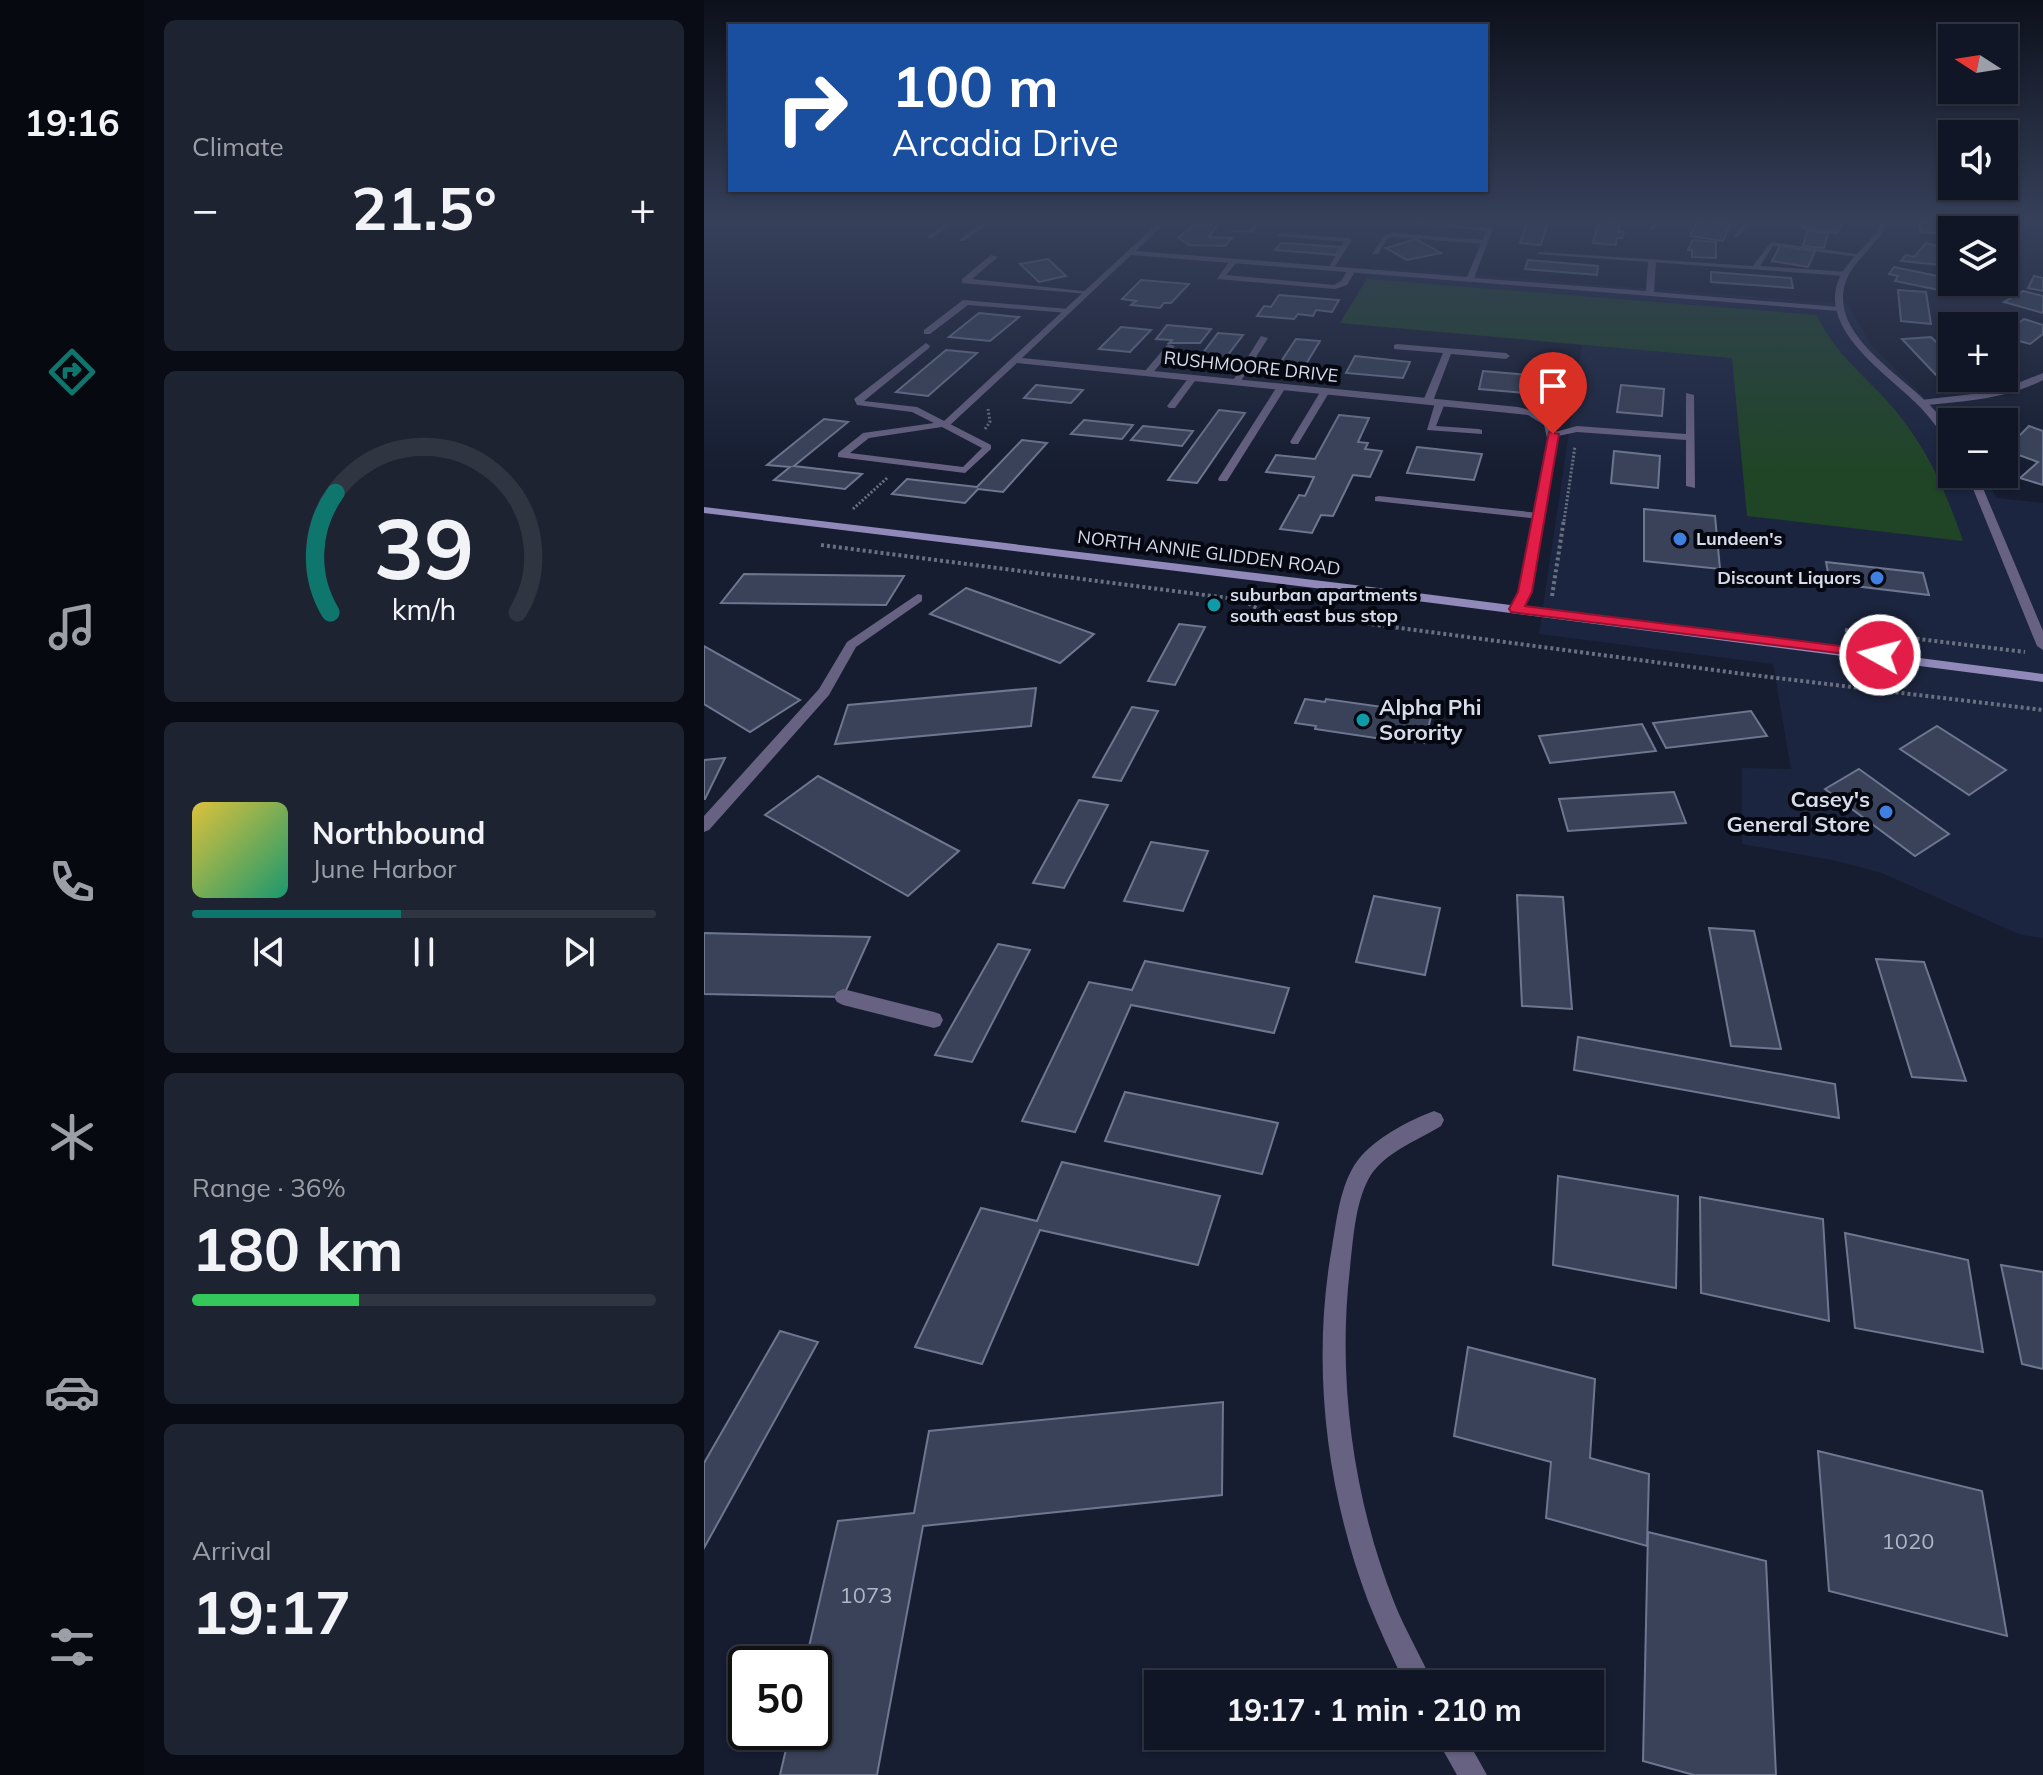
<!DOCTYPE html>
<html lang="en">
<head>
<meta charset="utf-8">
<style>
  body { margin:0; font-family:Mulish,sans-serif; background:#1e2332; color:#f1f3f6; height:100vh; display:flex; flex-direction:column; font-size:30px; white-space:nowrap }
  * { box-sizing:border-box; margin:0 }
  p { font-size:26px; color:#9c9fa7 }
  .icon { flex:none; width:44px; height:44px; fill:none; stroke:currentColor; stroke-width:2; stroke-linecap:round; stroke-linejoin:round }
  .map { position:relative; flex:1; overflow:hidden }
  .side { display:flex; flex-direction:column; gap:20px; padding:20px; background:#090c14; width:560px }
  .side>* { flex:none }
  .hud { position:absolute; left:24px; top:24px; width:760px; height:168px; border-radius:0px; box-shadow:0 2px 6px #0004,0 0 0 2px #303542; background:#1a4fa0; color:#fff; overflow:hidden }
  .needle { width:52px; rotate:282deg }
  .fabs { position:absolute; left:1234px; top:24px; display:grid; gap:16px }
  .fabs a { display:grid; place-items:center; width:80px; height:80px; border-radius:0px; background:#101625; box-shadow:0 2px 6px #0004,0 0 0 2px #303542; font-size:40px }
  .speed { position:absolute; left:24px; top:1646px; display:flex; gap:16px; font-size:40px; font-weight:700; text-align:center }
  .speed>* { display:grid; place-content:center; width:104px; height:104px; border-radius:50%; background:#101625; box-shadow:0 2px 6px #0004,0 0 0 2px #303542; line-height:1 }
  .speed .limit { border:4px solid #111; border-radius:12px; background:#fff; color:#111 }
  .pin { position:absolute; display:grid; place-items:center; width:68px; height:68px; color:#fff; margin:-82px -34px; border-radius:50% 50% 50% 0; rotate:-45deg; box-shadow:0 0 8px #0007 }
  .pin .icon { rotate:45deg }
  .me { position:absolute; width:88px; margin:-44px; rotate:277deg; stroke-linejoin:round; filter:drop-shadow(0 0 6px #0008) }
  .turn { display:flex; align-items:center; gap:28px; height:168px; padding:0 32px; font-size:36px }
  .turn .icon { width:104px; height:104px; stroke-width:2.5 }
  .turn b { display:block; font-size:56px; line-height:68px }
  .big { font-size:60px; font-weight:700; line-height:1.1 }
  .side .card { flex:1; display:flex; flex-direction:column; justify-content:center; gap:12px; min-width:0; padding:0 28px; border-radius:12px; background:#1e2332 }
  .side .dial { align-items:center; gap:0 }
  .dial svg { height:208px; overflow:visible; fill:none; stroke:#303542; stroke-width:7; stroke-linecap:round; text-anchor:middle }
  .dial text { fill:#f1f3f6; stroke:none }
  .song { display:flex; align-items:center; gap:24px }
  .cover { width:96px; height:96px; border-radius:12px; background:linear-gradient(135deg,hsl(50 70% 55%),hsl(160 70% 35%)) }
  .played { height:8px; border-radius:4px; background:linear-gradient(90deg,#0f766e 45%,#303542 45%) }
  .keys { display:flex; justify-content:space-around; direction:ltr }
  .heat { display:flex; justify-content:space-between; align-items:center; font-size:44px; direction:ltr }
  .charge { height:12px; border-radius:6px; background:linear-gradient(90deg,#34c759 36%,#303542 0) }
  .trip { position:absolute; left:440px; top:1670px; width:460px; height:80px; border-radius:0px; background:#101625; box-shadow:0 2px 6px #0004,0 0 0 2px #303542; font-weight:700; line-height:80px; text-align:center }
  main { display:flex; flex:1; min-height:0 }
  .menu { display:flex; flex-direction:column; width:144px; justify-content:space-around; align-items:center; background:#06090f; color:#9c9fa7 }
  .menu .icon { width:56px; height:56px }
  .menu .selected { color:#0f766e }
  .menu b { font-size:36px; color:#f1f3f6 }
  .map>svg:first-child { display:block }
  .built { fill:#1c253f }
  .green { fill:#1f4526 }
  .building { fill:#394258; stroke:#6d7790; stroke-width:2 }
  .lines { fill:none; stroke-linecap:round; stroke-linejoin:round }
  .path-far1 { stroke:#697081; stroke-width:3; stroke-dasharray:2 2; stroke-linecap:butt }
  .path { stroke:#697081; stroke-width:4; stroke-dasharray:3 3; stroke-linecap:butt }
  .service { fill:#686282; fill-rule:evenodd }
  .minor { fill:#686282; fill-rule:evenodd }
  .tertiary { fill:#686282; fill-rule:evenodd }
  .secondary { fill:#9289bb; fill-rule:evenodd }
  .route { fill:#e11d48; stroke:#92132f; stroke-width:2 }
  .shop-dot { fill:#3f7fe0; stroke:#050810; stroke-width:3 }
  .culture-dot { fill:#0f9aa8; stroke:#050810; stroke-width:3 }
  .labels { text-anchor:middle; stroke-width:8; stroke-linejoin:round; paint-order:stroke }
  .far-street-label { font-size:18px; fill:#d6dcea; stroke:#050810 }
  .far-poi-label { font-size:18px; font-weight:bold; fill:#d6dcea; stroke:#050810; text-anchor:start }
  .poi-label { font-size:22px; font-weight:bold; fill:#d6dcea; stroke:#050810; text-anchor:start }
  .near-number-label { font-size:22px; fill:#afb6c6 }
</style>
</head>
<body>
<main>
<nav class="menu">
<b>19:16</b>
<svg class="icon selected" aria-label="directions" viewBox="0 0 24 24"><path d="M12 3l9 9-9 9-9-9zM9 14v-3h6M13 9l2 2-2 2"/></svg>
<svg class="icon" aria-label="music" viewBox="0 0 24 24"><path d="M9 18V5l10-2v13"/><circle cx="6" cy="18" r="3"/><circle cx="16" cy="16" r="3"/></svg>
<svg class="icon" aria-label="phone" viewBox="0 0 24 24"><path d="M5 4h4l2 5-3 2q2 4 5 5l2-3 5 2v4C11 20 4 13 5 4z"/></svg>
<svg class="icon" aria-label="climate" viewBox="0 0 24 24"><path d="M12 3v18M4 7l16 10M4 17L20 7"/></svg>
<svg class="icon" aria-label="car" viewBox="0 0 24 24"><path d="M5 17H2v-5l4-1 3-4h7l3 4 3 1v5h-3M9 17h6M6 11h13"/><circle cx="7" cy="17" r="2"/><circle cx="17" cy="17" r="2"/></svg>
<svg class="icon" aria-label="filters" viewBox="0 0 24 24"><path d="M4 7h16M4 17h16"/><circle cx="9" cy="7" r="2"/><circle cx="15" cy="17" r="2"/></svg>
</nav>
<section class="side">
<div class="card"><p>Climate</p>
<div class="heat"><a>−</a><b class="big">21.5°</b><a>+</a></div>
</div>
<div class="card dial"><svg viewBox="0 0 100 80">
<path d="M14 69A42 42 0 1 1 86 69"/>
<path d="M14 69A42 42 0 0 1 16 23" stroke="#0f766e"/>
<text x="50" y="56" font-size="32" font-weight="700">39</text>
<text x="50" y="72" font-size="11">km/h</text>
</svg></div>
<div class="card">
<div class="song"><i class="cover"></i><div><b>Northbound</b><p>June Harbor</p></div></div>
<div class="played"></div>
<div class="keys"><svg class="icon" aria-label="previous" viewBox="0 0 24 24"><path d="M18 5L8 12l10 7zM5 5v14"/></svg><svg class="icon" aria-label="pause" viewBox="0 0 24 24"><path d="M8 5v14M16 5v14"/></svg><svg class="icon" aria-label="next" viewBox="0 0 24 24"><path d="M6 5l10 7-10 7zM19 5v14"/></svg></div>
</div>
<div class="card"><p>Range · 36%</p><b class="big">180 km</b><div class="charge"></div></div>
<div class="card"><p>Arrival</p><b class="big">19:17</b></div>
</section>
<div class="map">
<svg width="1339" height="1775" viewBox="0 0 1339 1775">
  <rect width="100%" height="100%" fill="#161d31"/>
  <path class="built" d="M669,267L1144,304L1166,344L1248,425V474H1279L1293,498L1339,503V938L1317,935L1178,873L1128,860L1038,844V768L1087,769L1069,664L835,634L878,345L636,323Z"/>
  <path class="green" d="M663,279L1113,315C1129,353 1166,380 1191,410C1226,453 1241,490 1259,541L1043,516L1028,358L636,323Z"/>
  <g class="building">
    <path d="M823,222H844L837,245L816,243Z"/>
    <path d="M894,222L916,223L914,232H920L918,238H913L912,245L889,243Z"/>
    <path d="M993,222L1015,223L1033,222L1031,226L1026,225L1019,241L986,236Z"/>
    <path d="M1103,222H1139L1133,233L1100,228Z"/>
    <path d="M1216,222H1250L1248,241L1237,240V234L1216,232Z"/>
    <path d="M491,224L513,226L505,237L528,238L521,246L485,245L474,238Z"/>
    <path d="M1103,231L1124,233L1120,248L1099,246Z"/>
    <path d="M712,239L737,253L703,260L682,248Z"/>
    <path d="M988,240L1012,242V258L988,257V250H984Z"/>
    <path d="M577,243L637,247L632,255L571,250Z"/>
    <path d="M1222,243L1248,250L1236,265L1197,261L1202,255L1210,257Z"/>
    <path d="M1076,246L1111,251L1104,267L1068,261Z"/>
    <path d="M344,259L362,276L335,282L316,264Z"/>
    <path d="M824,260L894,266L893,275L821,269Z"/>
    <path d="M1190,267L1248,279V282H1264L1254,294L1191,281L1194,276L1185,274Z"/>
    <path d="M1007,272L1087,278L1089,288L1007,282Z"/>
    <path d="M1330,276L1339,278V291L1324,288Z"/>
    <path d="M437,280L485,284L467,303H460L456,308L427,305L432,301L418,299Z"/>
    <path d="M1194,290L1222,292L1227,324L1197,321Z"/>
    <path d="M1319,291L1339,296V313L1300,302Z"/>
    <path d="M575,295L635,300L628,312L612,310L609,316L594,314L590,319L553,316L560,306L567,307Z"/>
    <path d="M275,313L315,317L286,341L245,337Z"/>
    <path d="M1320,319L1339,325V334L1326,344L1300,337V333Z"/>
    <path d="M463,325L507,329L496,343H465L468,340L452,339Z"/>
    <path d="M417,327L447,330L426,352L395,349Z"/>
    <path d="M514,333L539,335L517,364L492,362Z"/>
    <path d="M1227,337L1248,357V374L1232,375L1198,339Z"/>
    <path d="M592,339L616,341L599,369L574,366Z"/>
    <path d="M242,350L273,353L224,396L192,392Z"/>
    <path d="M651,356L706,362L699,378L642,373Z"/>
    <path d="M779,371L838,376L833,394L775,389Z"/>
    <path d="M332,385L379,390L367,403L320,398Z"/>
    <path d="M917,385L960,389L958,416L913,412Z"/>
    <path d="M515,410L541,413L493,483L464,480Z"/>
    <path d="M635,415L665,418L654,442L664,443L661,449L678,451L666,477L649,475L629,516L617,515L608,533L576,529L595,495L601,496L610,477L562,472L572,455L611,459Z"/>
    <path d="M120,419L144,422L90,466L158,474L141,489L70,480L86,467L63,465Z"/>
    <path d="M380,420L429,425L418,439L367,434Z"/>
    <path d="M439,426L489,431L478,446L427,440Z"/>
    <path d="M1325,426L1339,431V485L1316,478L1334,462L1301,450Z"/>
    <path d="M318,440L343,443L299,492L274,489L261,503L188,494L203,479L273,487Z"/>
    <path d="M713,447L778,454L770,480L703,473Z"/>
    <path d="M910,451L956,456L954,488L907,483Z"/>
    <path d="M940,509L1011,516L1016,569L940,561Z"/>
    <path d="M1122,562L1219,573L1225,595L1126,583Z"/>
    <path d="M40,574L200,576L182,605L17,603Z"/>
    <path d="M262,588L390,634L356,663L226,614Z"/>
    <path d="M475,624L501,627L471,685L444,681Z"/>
    <path d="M0,646L96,700L46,732L0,704Z"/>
    <path d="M332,688L327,726L131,744L144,705Z"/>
    <path d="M601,699L621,702L622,699L707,711L706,714L727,717L720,743L699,739L698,742L611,729L612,726L591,723Z"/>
    <path d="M428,707L454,711L417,781L389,777Z"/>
    <path d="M1047,711L1063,736L962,748L949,723Z"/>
    <path d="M938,724L952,751L846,763L835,736Z"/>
    <path d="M1233,726L1302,770L1265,795L1196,749Z"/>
    <path d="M21,758L1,799H0V760Z"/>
    <path d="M1155,769L1245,834L1211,856L1121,789Z"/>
    <path d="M114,776L255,851L204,896L61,815Z"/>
    <path d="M970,792L982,823L864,831L855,799Z"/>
    <path d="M375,800L404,805L360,888L329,883Z"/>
    <path d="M447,842L504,851L479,911L420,901Z"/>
    <path d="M813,895L859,897L868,1009L818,1006Z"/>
    <path d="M670,896L736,908L721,975L652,962Z"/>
    <path d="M1005,928L1050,931L1077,1049L1027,1046Z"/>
    <path d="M0,933L166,937L139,997L0,994Z"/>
    <path d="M294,944L326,950L268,1062L231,1055Z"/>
    <path d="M1172,959L1220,962L1262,1081L1208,1077Z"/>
    <path d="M441,961L585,988L570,1033L427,1005L371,1132L318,1121L385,982L428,990Z"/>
    <path d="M874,1037L1131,1084L1135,1118L870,1070Z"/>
    <path d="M421,1092L574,1123L558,1174L401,1141Z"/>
    <path d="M358,1162L516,1196L494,1265L336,1230L278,1364L211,1347L277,1208L333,1221Z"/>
    <path d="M854,1176L974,1196L972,1288L849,1265Z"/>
    <path d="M996,1197L1119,1219L1125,1321L997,1293Z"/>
    <path d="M1141,1233L1264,1260L1279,1352L1151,1328Z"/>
    <path d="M1297,1265L1339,1272V1369L1318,1364Z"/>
    <path d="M76,1331L114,1342L0,1548V1463Z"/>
    <path d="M764,1347L891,1379L886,1458L945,1474L943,1546L842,1518L847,1462L750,1436Z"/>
    <path d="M519,1402L518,1495L219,1526L173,1775H76L86,1732H110V1664H101L134,1521L210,1513L225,1431Z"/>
    <path d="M1114,1451L1278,1491L1303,1636L1125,1591Z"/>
    <path d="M944,1532L1062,1561L1072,1775H990L939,1761Z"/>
  </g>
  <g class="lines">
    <g class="path-far1">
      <path d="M281,429L286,422L284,409"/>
      <path d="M149,509L183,478"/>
      <path d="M860,521L871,446"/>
    </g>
    <g class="path">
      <path d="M117,545L539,600L554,609L1040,674L1339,710"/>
      <path d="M848,596L860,519"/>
      <path d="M1141,630L1321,652"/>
    </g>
    <g class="service">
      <path d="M244,222H251L228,238H224V236Z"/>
      <path d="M280,222H287L260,241H256V239Z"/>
      <path d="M550,222H556L549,233L518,231L545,230Z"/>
      <path d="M691,222H719L789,229L786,231Z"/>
      <path d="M1040,222H1047L1034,237H1030Z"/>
      <path d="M575,233L644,238L648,240L628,271L624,269L640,242L573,236Z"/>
      <path d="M688,233L781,240L785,242L781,244L688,237L684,238L674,254H668L680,235Z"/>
      <path d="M1067,242L1159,255L1155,257L1069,246L1056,266L1144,272L1141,276L832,254L836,252L1049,266Z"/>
      <path d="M287,255L294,257L268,279L388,292L384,294L258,283V279Z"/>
      <path d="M527,259L534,261L522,275L630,285L637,281L645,268L652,270L643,285L631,289L513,279Z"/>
      <path d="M259,300L364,309L368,311L364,313L264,305L226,334H220V330Z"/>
      <path d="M557,336L564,338L535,384H529L528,382Z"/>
      <path d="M222,343L226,346L225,348L160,401L213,407L287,445V449L261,473L134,457V453L159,433L230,423L208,412L153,405L150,399ZM238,427L278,448L259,467L146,453L165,438Z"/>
      <path d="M464,344L471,346L447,375H441V371Z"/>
      <path d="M693,344L802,353L806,356L802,359L747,354L729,401L724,404L719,401L739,353L690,349V345Z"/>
      <path d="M486,376L493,378L471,408H465L463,406Z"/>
      <path d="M574,385L582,387L523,481H515L514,479Z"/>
      <path d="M618,389L626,391L594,444H588L586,442Z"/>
      <path d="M982,393L990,395L991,488L982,486V440L873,432L849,437L844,434L873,426L982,434Z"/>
      <path d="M736,400L741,403L732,426L775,429L778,430V434L723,430L731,403Z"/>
      <path d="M675,496L835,513L840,516L835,519L671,501V497Z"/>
      <path d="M214,594L218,595V601L152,647L125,695L5,830L0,832V816L115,689L143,642Z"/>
      <path d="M139,989L230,1012L236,1014L239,1020L236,1026L230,1028L139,1005L133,1002L130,997L133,992Z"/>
    </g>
    <g class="minor">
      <path d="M455,222H462L432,251L763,277L783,229L786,227L789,229L770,278L942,291L944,261L948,259L952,261L950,292L1135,307L1139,309L1135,311L427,255L318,358L814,407C835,412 852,418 854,442L827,592L816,612L812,613L806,609L815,592L844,442L840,425L824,415L313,363L245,426H239V422Z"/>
      <path d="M953,222H960L949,230H945V228Z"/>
      <path d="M1339,373V380C1301,400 1259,401 1217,406L1212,403L1217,400L1294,391Z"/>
      <path d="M730,1111L737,1114L740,1120L737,1126C713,1141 678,1153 664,1180C651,1205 649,1241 646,1268C633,1379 649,1498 690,1602C701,1630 717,1656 729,1684H701C688,1656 675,1629 664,1601C622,1490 607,1364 628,1247C633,1219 636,1184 654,1160C671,1138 704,1121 730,1111Z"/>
      <path d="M731,1736H761L783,1775H753Z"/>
    </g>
    <g class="tertiary">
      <path d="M1178,222H1184C1174,246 1145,262 1140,288C1127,354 1248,395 1248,445L1245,444C1235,430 1226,417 1214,405C1185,376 1122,335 1132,288C1138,261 1167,246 1178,222Z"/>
      <path d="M1263,474H1273L1339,631V650L1333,646Z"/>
    </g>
    <path class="secondary" d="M0,507L651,585L1339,674V682L651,593L0,513Z"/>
  </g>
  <linearGradient id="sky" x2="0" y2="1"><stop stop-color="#0c101b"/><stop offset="0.47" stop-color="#36405a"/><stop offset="1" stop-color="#36405a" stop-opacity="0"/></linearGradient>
  <rect width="1339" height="470" fill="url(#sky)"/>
  <path class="route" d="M845,432L855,434L828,592L821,606L1176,651L1183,655L1181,659L807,612L805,609L814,592Z"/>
  <g class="shop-dot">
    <circle cx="976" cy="539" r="8"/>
    <circle cx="1173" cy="578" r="8"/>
    <circle cx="1182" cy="812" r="8"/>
  </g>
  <g class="culture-dot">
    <circle cx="510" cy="605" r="8"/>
    <circle cx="659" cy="720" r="8"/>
  </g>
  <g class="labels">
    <g class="far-street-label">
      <text transform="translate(547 367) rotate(6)" y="6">RUSHMOORE DRIVE</text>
      <text transform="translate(505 553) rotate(7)" y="6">NORTH ANNIE GLIDDEN ROAD</text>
    </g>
    <g class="far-poi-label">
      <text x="992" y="545">Lundeen's</text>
      <text x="1157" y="584" text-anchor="end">Discount Liquors</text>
      <text x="526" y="601">suburban apartments<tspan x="526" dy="21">south east bus stop</tspan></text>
    </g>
    <g class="poi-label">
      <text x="675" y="715">Alpha Phi<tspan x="675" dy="25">Sorority</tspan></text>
      <text x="1166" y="807" text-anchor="end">Casey's<tspan x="1166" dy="25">General Store</tspan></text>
    </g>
    <g class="near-number-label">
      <text x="1204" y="1549">1020</text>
      <text x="162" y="1603">1073</text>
    </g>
  </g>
</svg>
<div class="fabs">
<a><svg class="needle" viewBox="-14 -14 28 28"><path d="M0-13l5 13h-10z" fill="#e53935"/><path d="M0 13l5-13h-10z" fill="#9c9fa7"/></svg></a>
<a><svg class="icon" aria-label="sound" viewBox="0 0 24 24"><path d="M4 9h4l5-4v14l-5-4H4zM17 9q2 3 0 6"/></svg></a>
<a><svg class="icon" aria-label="layers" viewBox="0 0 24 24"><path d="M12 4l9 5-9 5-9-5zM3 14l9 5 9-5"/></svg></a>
<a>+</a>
<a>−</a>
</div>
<div class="speed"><div class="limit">50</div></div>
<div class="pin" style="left:849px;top:434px;background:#d93025"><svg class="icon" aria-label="arrive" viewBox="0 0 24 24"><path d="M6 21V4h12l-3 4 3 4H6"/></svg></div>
<svg class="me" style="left:1176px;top:655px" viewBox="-20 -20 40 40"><circle r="17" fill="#e11d48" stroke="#fff" stroke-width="3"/><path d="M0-11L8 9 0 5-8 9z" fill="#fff"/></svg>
<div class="trip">19:17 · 1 min · 210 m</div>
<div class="hud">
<div class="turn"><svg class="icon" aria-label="right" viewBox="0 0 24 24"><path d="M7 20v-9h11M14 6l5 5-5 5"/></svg><div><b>100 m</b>Arcadia Drive</div></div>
</div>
</div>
</main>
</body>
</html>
